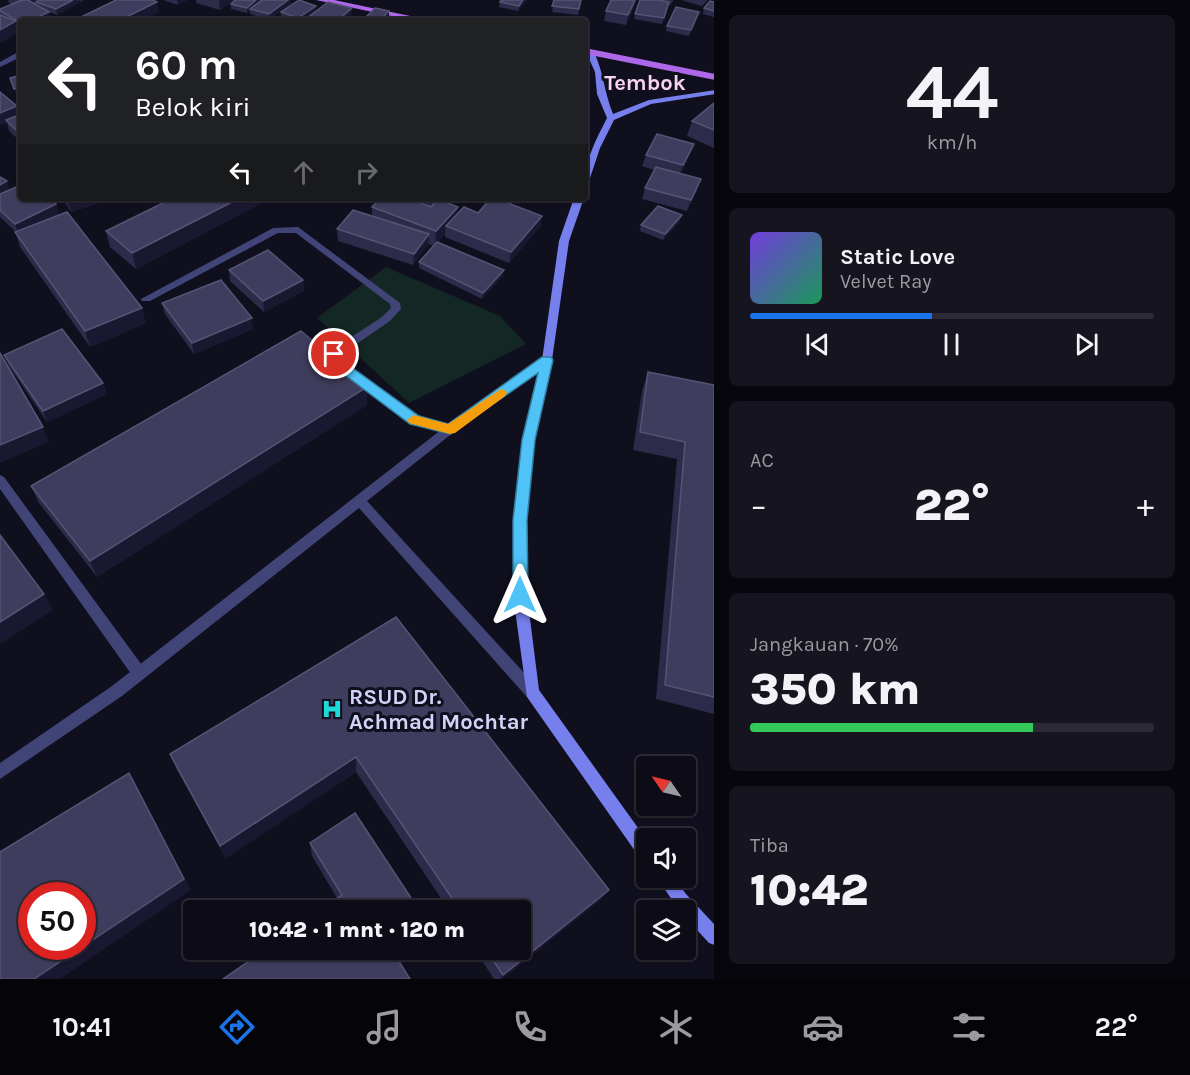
<!DOCTYPE html>
<html lang="id">
<head>
<meta charset="utf-8">
<style>
  body { margin:0; font-family:Karla,sans-serif; background:#15141f; color:#f1f3f6; height:100vh; display:flex; flex-direction:column; font-size:22px; white-space:nowrap }
  * { box-sizing:border-box; margin:0 }
  p { font-size:20px; color:#9a9ba1 }
  .icon { flex:none; width:33px; height:33px; fill:none; stroke:currentColor; stroke-width:2; stroke-linecap:round; stroke-linejoin:round }
  .map { position:relative; flex:1; overflow:hidden }
  .drawer { display:flex; flex-direction:column; gap:15px; padding:15px; background:#07060c; width:476px }
  .drawer>* { flex:none }
  .top-card { position:absolute; left:18px; top:18px; width:570px; height:183px; border-radius:6px; box-shadow:0 2px 4px #0004,0 0 0 2px #2c2b35; background:#202124; color:#fff; overflow:hidden }
  .needle { width:39px; rotate:304deg }
  .controls { position:absolute; left:636px; top:756px; display:grid; gap:12px }
  .controls a { display:grid; place-items:center; width:60px; height:60px; border-radius:6px; background:#0c0b16; box-shadow:0 2px 4px #0004,0 0 0 2px #2c2b35; font-size:30px }
  .speed { position:absolute; left:18px; top:882px; display:flex; gap:12px; font-size:30px; font-weight:700; text-align:center }
  .speed>* { display:grid; place-content:center; width:78px; height:78px; border-radius:50%; background:#0c0b16; box-shadow:0 2px 4px #0004,0 0 0 2px #2c2b35; line-height:1 }
  .speed .limit { border:9px solid #d22; background:#fff; color:#111 }
  .pin { position:absolute; display:grid; place-items:center; width:51px; height:51px; color:#fff; margin:-26px; border:3px solid #fff; border-radius:50%; box-shadow:0 2px 6px #0007 }
  .me { position:absolute; width:66px; margin:-33px; rotate:0deg; stroke-linejoin:round; filter:drop-shadow(0 0 4px #0008) }
  .turn { display:flex; align-items:center; gap:21px; height:126px; padding:0 18px; font-size:27px }
  .turn .icon { width:78px; height:78px; stroke-width:2.5 }
  .turn b { display:block; font-size:42px; line-height:51px }
  .lanes { display:flex; align-items:center; height:57px; padding:0 18px; background:#0003; justify-content:center; gap:30px; direction:ltr }
  .lanes .off { opacity:.35 }
  .big { font-size:45px; font-weight:800; line-height:1.1 }
  .drawer .widget { flex:1; display:flex; flex-direction:column; justify-content:center; gap:9px; min-width:0; padding:0 21px; border-radius:9px; background:#15141f }
  .drawer .dial { align-items:center; gap:0 }
  .dial b { font-size:78px; line-height:1 }
  .song { display:flex; align-items:center; gap:18px }
  .cover { width:72px; height:72px; border-radius:9px; background:linear-gradient(135deg,hsl(260 70% 55%),hsl(150 70% 35%)) }
  .played { height:6px; border-radius:3px; background:linear-gradient(90deg,#1a73e8 45%,#2c2b35 45%) }
  .keys { display:flex; justify-content:space-around; direction:ltr }
  .heat { display:flex; justify-content:space-between; align-items:center; font-size:33px; direction:ltr }
  .charge { height:9px; border-radius:4px; background:linear-gradient(90deg,#34c759 70%,#2c2b35 0) }
  .trip { position:absolute; left:183px; top:900px; width:348px; height:60px; border-radius:6px; background:#0c0b16; box-shadow:0 2px 4px #0004,0 0 0 2px #2c2b35; font-weight:800; line-height:60px; text-align:center }
  .dock { display:flex; height:96px; justify-content:space-around; align-items:center; background:#050409; color:#9a9ba1 }
  .dock .icon { width:42px; height:42px }
  .dock .on { color:#1a73e8 }
  .dock b { font-size:27px; color:#f1f3f6 }
  main { display:flex; flex:1; min-height:0 }
  .map>svg:first-child { display:block }
  .green { fill:#132725 }
  .lines { fill:none; stroke-linecap:round; stroke-linejoin:round }
  .service { fill:#404477; fill-rule:evenodd }
  .minor { fill:#404477; fill-rule:evenodd }
  .tertiary { fill:#404477; fill-rule:evenodd }
  .secondary { fill:#767fec; fill-rule:evenodd }
  .primary { fill:#ad68ea; fill-rule:evenodd }
  .wall { fill:#2d2b4a }
  .shaded-wall { fill:#1a1831 }
  .building { fill:#3f3d5d; stroke:#565475; stroke-width:1.5; fill-rule:evenodd }
  .route { fill:#4fc3f7; stroke:#337fa1; stroke-width:1.5 }
  .slow { fill:#f59e0b }
  .labels { text-anchor:middle; stroke-width:6; stroke-linejoin:round; paint-order:stroke }
  .far-quarter-label { font-size:22px; font-weight:bold; fill:#f9d4ef; stroke:#100f1e }
  .poi-label { font-size:22px; font-weight:bold; fill:#d3d3f9; stroke:#100f1e; text-anchor:start }
</style>
</head>
<body>
<main>
<div class="map">
<svg width="715" height="979" viewBox="0 0 715 979">
  <rect width="100%" height="100%" fill="#100f1e"/>
  <path class="green" d="M386,267L500,316L526,344L409,403L317,318Z"/>
  <g class="lines">
    <g class="service">
      <path d="M298,227L400,303L401,309L390,321L339,356V359L419,417L454,426L456,429L454,432L450,433L411,423L329,363L328,360L330,351L382,317L391,308L390,304L296,233H278L150,301H142L141,299L273,228Z"/>
      <path d="M0,475L4,477L144,668L146,673L144,678L139,679L134,678L0,489Z"/>
    </g>
    <path class="minor" d="M18,52H21V57L0,67V62Z"/>
    <path class="tertiary" d="M547,356L551,357L552,360L551,363L454,432L367,501L537,687L539,692L537,697L532,699L527,697L359,508L122,696L0,779V763L112,686L446,426Z"/>
    <g class="secondary">
      <path d="M587,50H593C604,72 604,92 613,114L649,100L715,90V94L651,104L614,120L600,148L589,181L585,184C585,159 596,140 607,118L597,94L595,72L586,52Z"/>
      <path d="M574,198H584L569,241L552,360L535,439L526,520L527,595L539,690L646,839V860L640,858L527,697L513,595L514,520L523,439L542,360L559,241Z"/>
      <path d="M657,878H674L686,894L715,925V945L709,943L686,918V910H679Z"/>
    </g>
    <g class="primary">
      <path d="M316,0H334L434,21H415Z"/>
      <path d="M585,48L715,74V80L585,54Z"/>
    </g>
  </g>
  <g class="wall">
    <path d="M8,0H83V1L57,15L45,10L49,12L52,21H21V32L19,31V32L0,43V9L12,4L9,3Z"/>
    <path d="M163,0H187L178,5Z"/>
    <path d="M196,0H235L220,10L196,3Z"/>
    <path d="M235,0H291V4L269,20L250,14V11L247,13L231,9V4Z"/>
    <path d="M527,0L518,11L499,7L500,2Z"/>
    <path d="M554,0H581L578,15L552,12Z"/>
    <path d="M637,0L626,25L604,21L606,11Z"/>
    <path d="M640,0H674L670,5H668L662,24L634,19Z"/>
    <path d="M684,0H708L702,6L684,1Z"/>
    <path d="M714,2V17L703,14L704,8Z"/>
    <path d="M316,6V11L302,21H292L281,17V12Z"/>
    <path d="M352,8V13L344,21H311L310,16Z"/>
    <path d="M699,12L689,36L666,31L667,26Z"/>
    <path d="M714,103V148L687,136L692,121Z"/>
    <path d="M17,106L20,114H21V142L9,131L7,123L0,125Z"/>
    <path d="M646,155H690L681,173L697,190L687,211L642,199L645,188L654,170L642,166Z"/>
    <path d="M0,177L10,190L56,204L59,215L146,323L90,347L20,247L15,231L0,217Z"/>
    <path d="M62,198H113L71,212Z"/>
    <path d="M173,198H271L136,269L110,247L106,231Z"/>
    <path d="M381,198H443L440,200L458,207L457,215L478,213L542,216L540,227L509,263L445,237V234L438,242L503,276L482,299L419,268V262L434,246L428,244L413,265L338,241L337,229L372,216V207Z"/>
    <path d="M448,198H464L461,202Z"/>
    <path d="M680,221L663,240L640,231L641,225Z"/>
    <path d="M229,270L303,280L304,291L264,312L230,281Z"/>
    <path d="M162,303L253,329L194,354L165,314Z"/>
    <path d="M4,355L103,383L107,394L47,422L9,366Z"/>
    <path d="M648,372L714,385V714L656,699L677,459L633,450L642,391Z"/>
    <path d="M367,387V405L97,577L39,503L31,486Z"/>
    <path d="M396,617L609,890L599,901L502,979H494L475,950H520V910H449L356,772L226,858L177,770L170,754Z"/>
    <path d="M310,843L419,910L337,898L312,856Z"/>
  </g>
  <g class="shaded-wall">
    <path d="M27,0H39L24,8Z"/>
    <path d="M73,0L83,1L57,15L56,9Z"/>
    <path d="M177,0H187L178,5Z"/>
    <path d="M219,0H235L220,10Z"/>
    <path d="M256,0H263L250,9V11L247,13V8Z"/>
    <path d="M288,0H291V4L269,20V14Z"/>
    <path d="M523,0H527L518,11L519,6Z"/>
    <path d="M635,0H637L626,25L628,15Z"/>
    <path d="M157,2L159,12L142,21H118Z"/>
    <path d="M316,6V11L302,21H298V18Z"/>
    <path d="M352,8V13L344,21H337Z"/>
    <path d="M389,11V16L384,21H379Z"/>
    <path d="M49,12L52,21H29Z"/>
    <path d="M16,21L19,32L0,43V30Z"/>
    <path d="M21,87V93L16,94L14,89Z"/>
    <path d="M17,106L21,117L6,120L7,123L0,125V113Z"/>
    <path d="M694,144L690,155L679,176L683,165Z"/>
    <path d="M701,179L697,190L687,211L691,200Z"/>
    <path d="M7,181L10,192L0,198V185Z"/>
    <path d="M75,198H113L71,212L67,201Z"/>
    <path d="M240,198H271L136,269L132,253Z"/>
    <path d="M418,198H426L425,205L416,201Z"/>
    <path d="M434,198H443L433,208Z"/>
    <path d="M56,204L59,215L19,235L15,224Z"/>
    <path d="M458,207L456,222L446,226L445,234L435,246L436,231Z"/>
    <path d="M682,215L680,221L663,240L665,234Z"/>
    <path d="M542,216L540,227L509,263L511,252Z"/>
    <path d="M429,234L428,245L413,265L414,254Z"/>
    <path d="M504,270L503,276L482,299L483,293Z"/>
    <path d="M303,280L304,291L264,312L263,301Z"/>
    <path d="M142,308L146,323L90,347L85,331Z"/>
    <path d="M252,318L253,329L194,354L192,343Z"/>
    <path d="M103,383L107,394L47,422L43,411Z"/>
    <path d="M367,387V405L97,577L90,561Z"/>
    <path d="M43,427L49,442L0,463V445Z"/>
    <path d="M44,594L53,610L0,644V622Z"/>
    <path d="M356,757V772L226,858L220,846Z"/>
    <path d="M129,773L191,890L60,979H34Z"/>
    <path d="M609,890L599,901L502,979H500L503,975Z"/>
  </g>
  <g class="building">
    <path d="M22,0H28L49,12L29,21H21V23L0,11V9Z"/>
    <path d="M39,0H73L56,9L36,2Z"/>
    <path d="M116,0H153L157,2L118,21H73Z"/>
    <path d="M235,0H256L247,8L231,4Z"/>
    <path d="M262,0H288L269,14L250,9Z"/>
    <path d="M299,0L316,6L298,18L281,12Z"/>
    <path d="M501,0H523L519,6L500,2Z"/>
    <path d="M554,0H581L579,9L552,6Z"/>
    <path d="M611,0H635L628,15L606,11Z"/>
    <path d="M640,0H658L669,2L664,18L635,14Z"/>
    <path d="M710,1L714,2V11L704,8Z"/>
    <path d="M328,2L352,8L337,21H328L310,16Z"/>
    <path d="M676,7L699,12L691,30L667,26Z"/>
    <path d="M375,8L389,11L379,21H362Z"/>
    <path d="M0,15L16,21L0,30Z"/>
    <path d="M21,75V87L14,89L10,78Z"/>
    <path d="M0,92L17,106L0,113Z"/>
    <path d="M714,103V130L692,121Z"/>
    <path d="M21,114V135L6,120Z"/>
    <path d="M657,134L694,144L683,165L646,155Z"/>
    <path d="M656,167L701,179L691,200L645,188Z"/>
    <path d="M0,177L7,181L0,185Z"/>
    <path d="M21,185V198H49L56,204L15,224L0,210V194Z"/>
    <path d="M66,198H75L67,201Z"/>
    <path d="M173,198H240L132,253L106,231Z"/>
    <path d="M381,198H418L416,201L431,207L438,199L458,207L436,231L372,207Z"/>
    <path d="M491,198H495L542,216L511,252L446,226L464,207L478,213Z"/>
    <path d="M658,206L682,215L665,234L641,225Z"/>
    <path d="M353,210L429,234L414,254L337,229Z"/>
    <path d="M67,212L142,308L85,331L15,232Z"/>
    <path d="M437,242L504,270L483,293L419,262Z"/>
    <path d="M268,250L303,280L263,301L229,270Z"/>
    <path d="M221,280L252,318L192,343L162,303Z"/>
    <path d="M62,329L103,383L43,411L4,355Z"/>
    <path d="M301,331L367,387L90,561L31,486Z"/>
    <path d="M0,353L43,427L0,445Z"/>
    <path d="M648,372L714,385V697L665,685L685,442L640,432Z"/>
    <path d="M0,535L44,594L0,622Z"/>
    <path d="M396,617L609,890L503,975L486,950H520V910H460L356,757L220,846L170,754Z"/>
    <path d="M129,773L184,879L34,979H0V852ZM32,896H82V946H32Z"/>
    <path d="M355,813L419,910H320L342,895L310,843Z"/>
    <path d="M265,950H392L410,979H223Z"/>
  </g>
  <path class="route" d="M334,350L338,351L339,358L419,416L448,424L542,357H551L553,360L535,440L527,520L528,595L526,599L520,601L515,599L513,595V520L522,440L538,373L450,434L410,424L329,363L328,354Z"/>
  <path class="slow" d="M501,389L505,390L507,393L505,396L455,433L450,434L409,423L407,420L414,415L448,424Z"/>
  <defs>
    <g id="hospital-bare" transform="scale(1.62)"><path d="M-5-5h3v3.5h4V-5h3V5h-3V1.5h-4V5h-3Z" fill="#1ed9da" stroke="#100f1e" stroke-width="2.5" paint-order="stroke"/></g>
  </defs>
  <g fill-rule="evenodd">
    <use href="#hospital-bare" x="332" y="709"/>
  </g>
  <g class="labels">
    <g class="far-quarter-label">
      <text x="645" y="90">Tembok</text>
    </g>
    <g class="poi-label">
      <text x="349" y="704">RSUD Dr.<tspan x="349" dy="25">Achmad Mochtar</tspan></text>
    </g>
  </g>
</svg>
<div class="controls">
<a><svg class="needle" viewBox="-14 -14 28 28"><path d="M0-13l5 13h-10z" fill="#e53935"/><path d="M0 13l5-13h-10z" fill="#9a9ba1"/></svg></a>
<a><svg class="icon" aria-label="sound" viewBox="0 0 24 24"><path d="M4 9h4l5-4v14l-5-4H4zM17 9q2 3 0 6"/></svg></a>
<a><svg class="icon" aria-label="layers" viewBox="0 0 24 24"><path d="M12 4l9 5-9 5-9-5zM3 14l9 5 9-5"/></svg></a>
</div>
<div class="speed"><div class="limit">50</div></div>
<div class="pin" style="left:334px;top:354px;background:#d93025"><svg class="icon" aria-label="arrive" viewBox="0 0 24 24"><path d="M6 21V4h12l-3 4 3 4H6"/></svg></div>
<svg class="me" style="left:520px;top:595px" viewBox="-20 -20 40 40"><path d="M0-17L14 15 0 8-14 15z" fill="#4fc3f7" stroke="#fff" stroke-width="4"/></svg>
<div class="trip">10:42 · 1 mnt · 120 m</div>
<div class="top-card">
<div class="turn"><svg class="icon" aria-label="left" viewBox="0 0 24 24"><path d="M17 20v-9H6M10 6l-5 5 5 5"/></svg><div><b>60 m</b>Belok kiri</div></div>
<div class="lanes"><svg class="icon" aria-label="left" viewBox="0 0 24 24"><path d="M17 20v-9H6M10 6l-5 5 5 5"/></svg><svg class="icon off" aria-label="ahead" viewBox="0 0 24 24"><path d="M12 20V5M6 11l6-6 6 6"/></svg><svg class="icon off" aria-label="right" viewBox="0 0 24 24"><path d="M7 20v-9h11M14 6l5 5-5 5"/></svg></div>
</div>
</div>
<section class="drawer">
<div class="widget dial"><b>44</b><p>km/h</p></div>
<div class="widget">
<div class="song"><i class="cover"></i><div><b>Static Love</b><p>Velvet Ray</p></div></div>
<div class="played"></div>
<div class="keys"><svg class="icon" aria-label="previous" viewBox="0 0 24 24"><path d="M18 5L8 12l10 7zM5 5v14"/></svg><svg class="icon" aria-label="pause" viewBox="0 0 24 24"><path d="M8 5v14M16 5v14"/></svg><svg class="icon" aria-label="next" viewBox="0 0 24 24"><path d="M6 5l10 7-10 7zM19 5v14"/></svg></div>
</div>
<div class="widget"><p>AC</p>
<div class="heat"><a>−</a><b class="big">22°</b><a>+</a></div>
</div>
<div class="widget"><p>Jangkauan · 70%</p><b class="big">350 km</b><div class="charge"></div></div>
<div class="widget"><p>Tiba</p><b class="big">10:42</b></div>
</section>
</main>
<nav class="dock">
<b>10:41</b>
<svg class="icon on" aria-label="directions" viewBox="0 0 24 24"><path d="M12 3l9 9-9 9-9-9zM9 14v-3h6M13 9l2 2-2 2"/></svg>
<svg class="icon" aria-label="music" viewBox="0 0 24 24"><path d="M9 18V5l10-2v13"/><circle cx="6" cy="18" r="3"/><circle cx="16" cy="16" r="3"/></svg>
<svg class="icon" aria-label="phone" viewBox="0 0 24 24"><path d="M5 4h4l2 5-3 2q2 4 5 5l2-3 5 2v4C11 20 4 13 5 4z"/></svg>
<svg class="icon" aria-label="climate" viewBox="0 0 24 24"><path d="M12 3v18M4 7l16 10M4 17L20 7"/></svg>
<svg class="icon" aria-label="car" viewBox="0 0 24 24"><path d="M5 17H2v-5l4-1 3-4h7l3 4 3 1v5h-3M9 17h6M6 11h13"/><circle cx="7" cy="17" r="2"/><circle cx="17" cy="17" r="2"/></svg>
<svg class="icon" aria-label="filters" viewBox="0 0 24 24"><path d="M4 7h16M4 17h16"/><circle cx="9" cy="7" r="2"/><circle cx="15" cy="17" r="2"/></svg>
<b>22°</b>
</nav>
</body>
</html>
